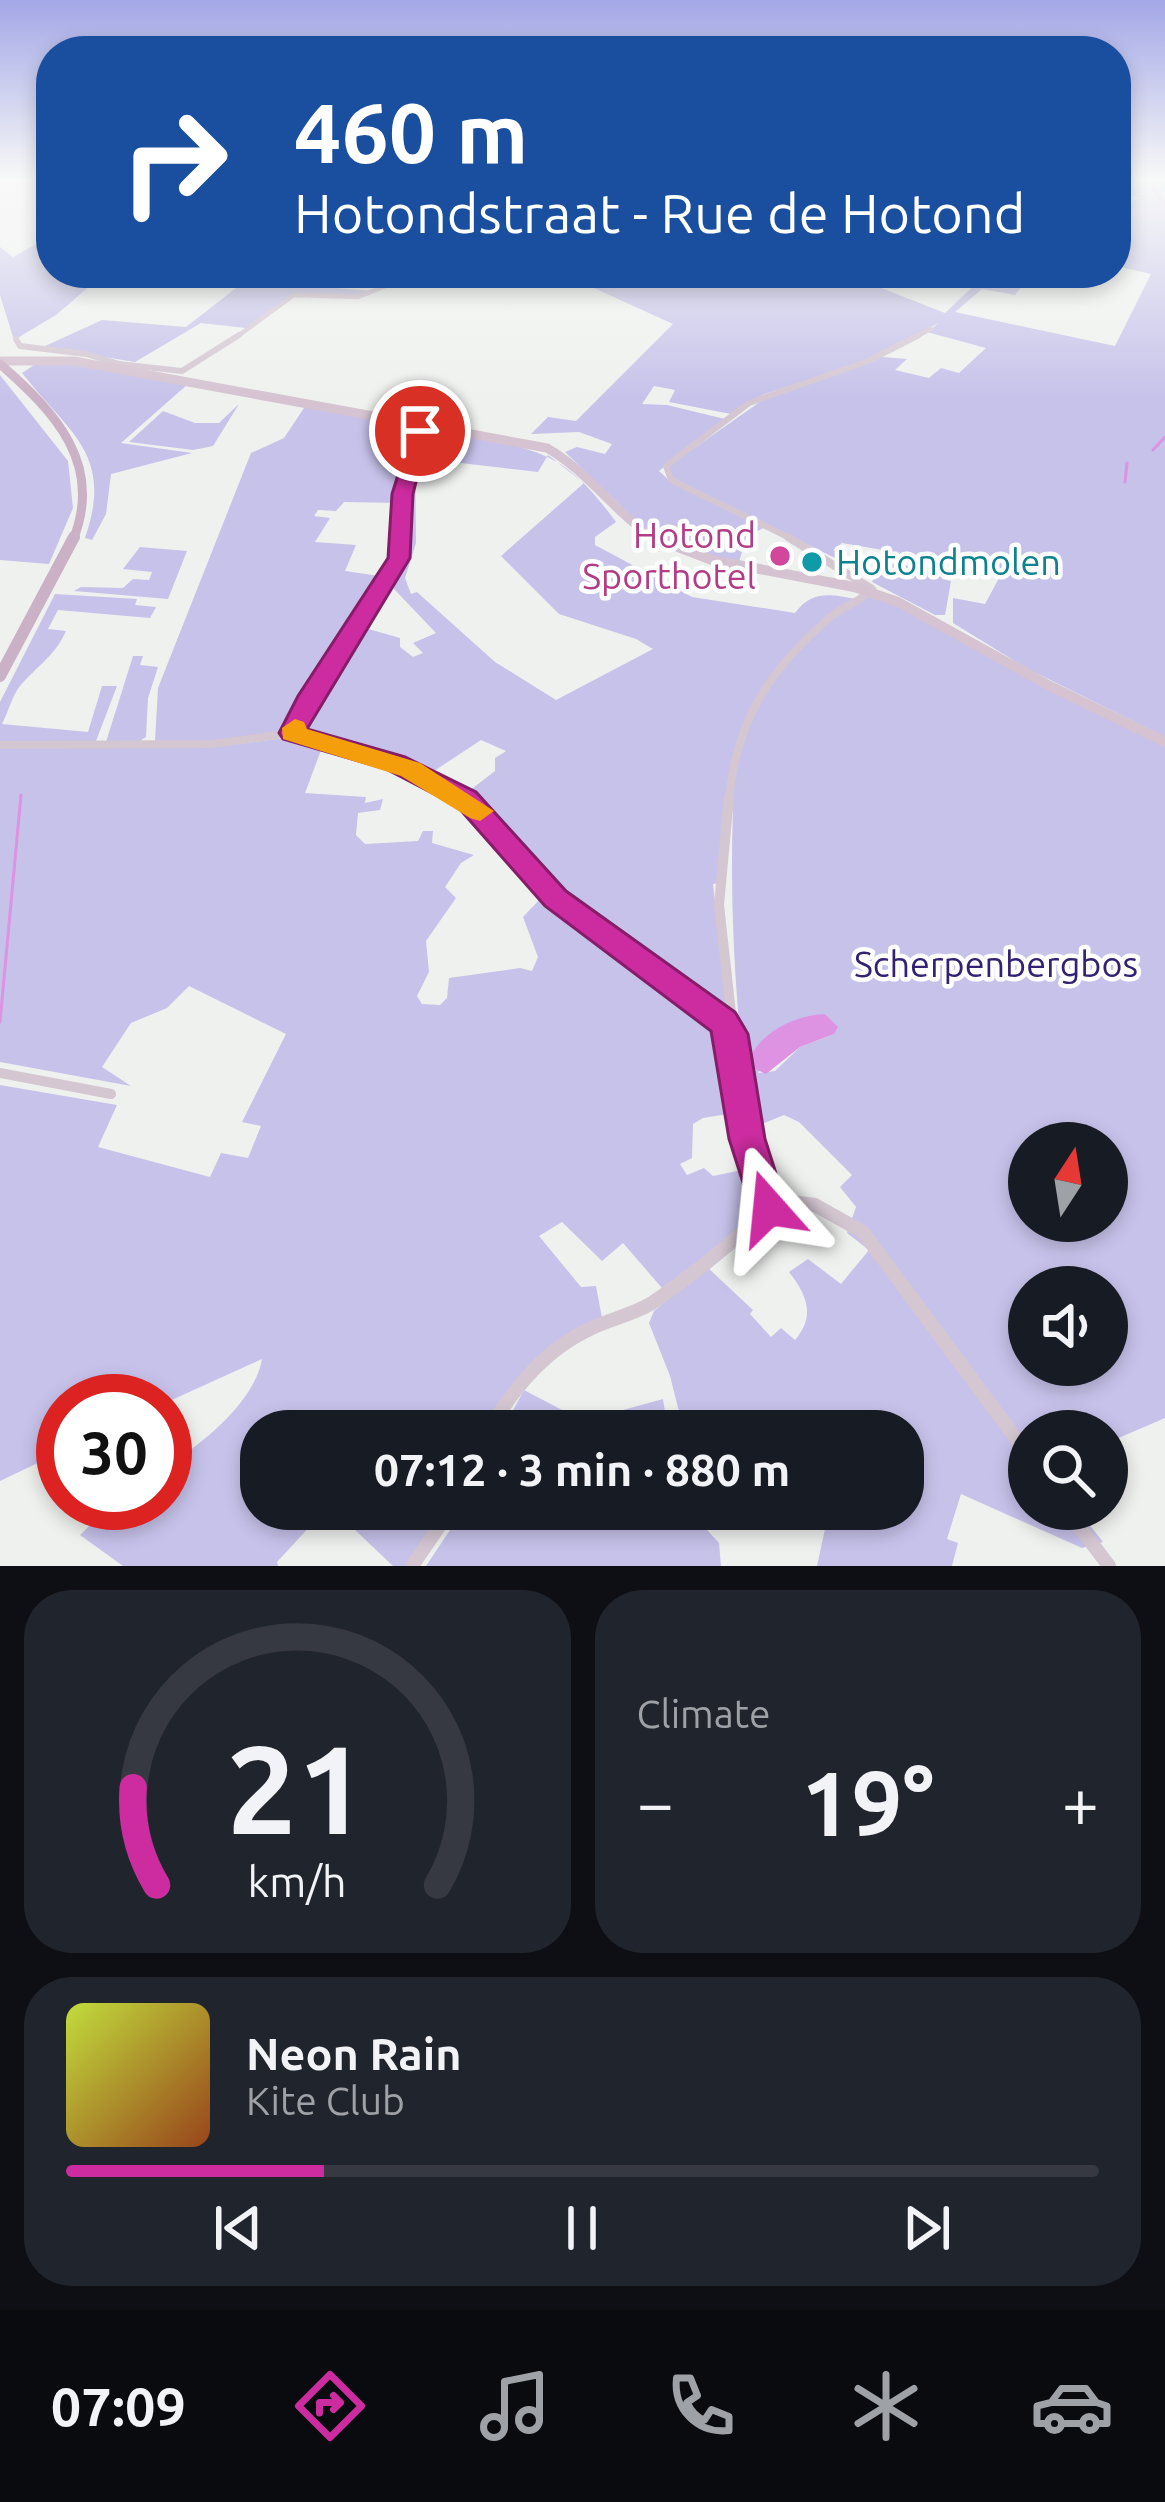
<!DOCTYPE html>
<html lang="en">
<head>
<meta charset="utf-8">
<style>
  body { margin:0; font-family:Ubuntu,sans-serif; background:#20242c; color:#f1f3f6; height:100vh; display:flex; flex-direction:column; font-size:45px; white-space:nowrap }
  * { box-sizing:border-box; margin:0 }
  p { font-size:39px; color:#9ea1a6 }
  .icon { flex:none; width:66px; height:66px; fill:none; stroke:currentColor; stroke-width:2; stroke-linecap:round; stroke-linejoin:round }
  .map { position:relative; height:1566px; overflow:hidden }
  .side { display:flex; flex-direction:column; gap:24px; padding:24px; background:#0d0f14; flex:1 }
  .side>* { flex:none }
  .top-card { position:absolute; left:36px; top:36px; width:1095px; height:252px; border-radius:48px; box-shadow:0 6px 18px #0003; background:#1a4fa0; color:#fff; overflow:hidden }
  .needle { width:78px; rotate:12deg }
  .tools { position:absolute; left:1008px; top:1122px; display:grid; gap:24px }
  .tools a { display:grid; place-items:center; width:120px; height:120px; border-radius:50%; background:#171b24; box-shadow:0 6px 18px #0003; font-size:60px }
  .speed { position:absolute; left:36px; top:1374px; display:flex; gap:24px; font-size:60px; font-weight:700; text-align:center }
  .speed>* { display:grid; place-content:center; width:156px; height:156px; border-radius:50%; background:#171b24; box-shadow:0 6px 18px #0003; line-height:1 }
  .speed .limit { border:18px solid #d22; background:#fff; color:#111 }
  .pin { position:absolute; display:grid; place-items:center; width:102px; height:102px; color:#fff; margin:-51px; border:6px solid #fff; border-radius:50%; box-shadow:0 3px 12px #0007 }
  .me { position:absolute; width:132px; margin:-66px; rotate:342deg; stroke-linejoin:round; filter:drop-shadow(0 0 9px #0008) }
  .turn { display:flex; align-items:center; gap:42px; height:252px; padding:0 60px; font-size:54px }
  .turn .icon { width:156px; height:156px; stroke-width:2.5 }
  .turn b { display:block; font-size:84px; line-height:102px }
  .big { font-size:90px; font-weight:700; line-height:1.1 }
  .side .tile { flex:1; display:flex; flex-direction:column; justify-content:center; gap:18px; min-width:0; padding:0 42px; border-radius:48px; background:#20242c }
  .side .dial { align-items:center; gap:0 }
  .dial svg { height:312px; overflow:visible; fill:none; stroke:#363941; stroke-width:7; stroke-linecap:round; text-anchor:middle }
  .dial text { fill:#f1f3f6; stroke:none }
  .song { display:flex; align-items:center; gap:36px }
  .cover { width:144px; height:144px; border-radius:18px; background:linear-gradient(135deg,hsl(70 70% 55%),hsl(20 70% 35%)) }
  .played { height:12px; border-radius:6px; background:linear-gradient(90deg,#cd2ca0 25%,#363941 25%) }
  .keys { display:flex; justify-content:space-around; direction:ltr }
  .heat { display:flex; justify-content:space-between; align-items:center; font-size:66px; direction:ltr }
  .side .tiles { flex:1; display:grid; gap:24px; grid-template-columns:1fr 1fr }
  .tile:last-child { grid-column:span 2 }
  .trip { position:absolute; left:240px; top:1410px; width:684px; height:120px; border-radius:48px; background:#171b24; box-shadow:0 6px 18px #0003; font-weight:700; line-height:120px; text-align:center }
  .menu { display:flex; height:192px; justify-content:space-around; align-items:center; background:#090b0e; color:#9ea1a6 }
  .menu .icon { width:84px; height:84px }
  .menu .current { color:#cd2ca0 }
  .menu b { font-size:54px; color:#f1f3f6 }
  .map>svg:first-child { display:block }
  .green { fill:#c6c2ea; fill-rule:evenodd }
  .water { fill:#dd93e2 }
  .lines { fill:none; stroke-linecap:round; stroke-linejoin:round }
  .stream { stroke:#dd93e2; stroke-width:3 }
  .minor-far4 { stroke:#d4c7d2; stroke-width:4.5 }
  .minor-far3 { stroke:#d4c7d2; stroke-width:6 }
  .minor-far2 { stroke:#d4c7d2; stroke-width:8 }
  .minor-far1 { stroke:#d4c7d2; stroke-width:10 }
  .minor { stroke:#d4c7d2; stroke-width:14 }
  .secondary-far1 { stroke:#d5c3d1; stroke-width:9 }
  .secondary { stroke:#d5c3d1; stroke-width:10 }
  .primary-far1 { stroke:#cbb1c5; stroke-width:9 }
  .primary { stroke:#cbb1c5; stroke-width:12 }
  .route { fill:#cd2ca0; stroke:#851d68; stroke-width:3 }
  .slow { fill:#f59e0b }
  .hotel-dot { fill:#d1479c; stroke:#fff; stroke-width:4.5 }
  .culture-dot { fill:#0f9aa8; stroke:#fff; stroke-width:4.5 }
  .labels { text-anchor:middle; stroke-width:9; stroke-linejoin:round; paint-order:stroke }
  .hotel-label { font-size:36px; fill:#b23c85; stroke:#fff; text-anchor:end }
  .culture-label { font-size:36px; fill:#0d838f; stroke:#fff; text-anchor:start }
  .park-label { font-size:36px; fill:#332174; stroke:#fff }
</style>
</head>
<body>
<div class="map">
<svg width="1165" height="1566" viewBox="0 0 1165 1566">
  <rect width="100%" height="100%" fill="#eff1ef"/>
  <g class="green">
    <path d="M1116,180H1165V737L1026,668L953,623V598L985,604L998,580L997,569L889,556L888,551L842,543L833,550L839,552L835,558L669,476L670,465L764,399L883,357L907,359L895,370L929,378L941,368L959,373L986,348L927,332L939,323L862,362L762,395L731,414L669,402L675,390L654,386L642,404L667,405L725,419L659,471L670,481L763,528L746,538L739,562L698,553L642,526L565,452L577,447L605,454L612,444L579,432L531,434L548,417L576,421L673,324L561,273H878L866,282L945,313L987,273H1033L1015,295L982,289L955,312L1115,346L1151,274L1116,266V208L1139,198L1116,189Z"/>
    <path d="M51,236V273H105L56,315L14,340L0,295V247L13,257Z"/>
    <path d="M245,281L375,291L354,296L295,294L246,328L201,323L135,362L43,347L102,320L186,327Z"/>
    <path d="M63,363L188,384L121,443L192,453L111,474L106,514L92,540L85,538C114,454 70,434 22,373L34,365Z"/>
    <path d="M0,375L68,461L73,508L49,564L0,560Z"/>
    <path d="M239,404L213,446L193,450L129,442L163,411L195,423H219Z"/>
    <path d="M306,405L421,425L406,467L400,503L344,502L336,511L318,510L314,516L330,518L315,542L356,545L345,571L386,577L391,588L365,628L400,638V647L413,657L423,653L413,643L436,633L394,589L415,455L416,543L405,578L411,594L417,592L495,662L556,700L653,649L636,639L559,614L501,556L584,483L548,455L538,472L444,461L471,438C546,449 570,459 616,522L595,537V545L692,597L795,613C811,590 832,594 856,599L865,594L899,606L1165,747V1418L1107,1443V1431H1029V1509H1077L1103,1542L1082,1548L961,1494L947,1539L958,1543L952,1566H817L825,1529L778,1509H903V1431H684L670,1376L649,1323L654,1311L707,1267L753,1310L750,1314L771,1337L781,1328L795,1340C815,1317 808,1296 789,1272L808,1259L841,1284L869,1250L847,1233L856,1207L840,1187L852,1175L799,1122L784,1115L750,1129C737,1022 729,918 733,810L725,809L720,883L713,884L728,1013L723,1016L550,889L493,816L465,794L495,771V758L506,751L481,740L428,775L304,733L301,726L319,687H315L287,731L223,742L155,741L158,688L251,453L284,438ZM825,1014L834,1034L800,1047L775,1071L758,1073L796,1021ZM1029,1143H1107V1221H1029ZM1029,1287H1107V1365H1029Z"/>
    <path d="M140,547L187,551L168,599L74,591L81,587L123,588L133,579L149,580L152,572L123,569Z"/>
    <path d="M882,562L942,571V579L951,581L945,615H935L872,582Z"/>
    <path d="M55,594L137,599L135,605L156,607L150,618L58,610L48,629L66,631C55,656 36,667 20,686C12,696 8,713 2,724L88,732L102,686H117L96,741L0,742V702Z"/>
    <path d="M133,656H143L140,665L158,667L148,698L146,737L138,742H106Z"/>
    <path d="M293,737L323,745L305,793L366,797L365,803L383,799L380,810L358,813L356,835L365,844L418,841L423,831H433L432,843L474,855L461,863L445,887L456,898L426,941L429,972L417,996L422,1004L440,1005L447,998L449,978L520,968L532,971L538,957L523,917L543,896L724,1024L740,1112L703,1118L693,1124L692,1158L680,1164L687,1175L704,1168L713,1176L752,1168L761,1204L755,1219L662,1288L623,1243L602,1261L562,1222L539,1236L581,1287L596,1286L602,1318L578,1330L484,1431H261V1509H326L277,1562L278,1566H123L80,1535L113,1503H165V1467C200,1446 255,1402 262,1359L165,1403L63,1401V1451L0,1481V1085L117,1105L98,1147L210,1177L221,1153L248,1158L261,1126L242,1122L286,1034L189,986L167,1008L131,1023L102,1067L131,1086L0,1062V748L215,747Z"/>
    <path d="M524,1390L583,1421L663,1399L668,1431H502Z"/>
    <path d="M333,1509H445L406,1566H393Z"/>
    <path d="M464,1509H688L719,1543L721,1566H426Z"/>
  </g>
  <path class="water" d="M825,1014L838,1027L834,1034L800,1047L766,1074L753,1068L751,1055C765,1030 797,1015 825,1014Z"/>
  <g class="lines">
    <g class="stream">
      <path d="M1145,180L1165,204"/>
      <path d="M1153,450L1165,437"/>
      <path d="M1125,482L1127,463"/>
      <path d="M0,1022L21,795"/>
    </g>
    <g class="minor-far4">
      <path d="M235,338L294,295L358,297L418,273"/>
      <path d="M913,338L931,329"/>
    </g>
    <g class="minor-far3">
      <path d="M16,339L20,346L86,354L116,363"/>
      <path d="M110,363L182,371"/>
      <path d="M182,371L239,335"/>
      <path d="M400,540L406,472L426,423"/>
      <path d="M794,540L671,480L666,466L749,403L868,361L919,335"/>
    </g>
    <g class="minor-far2">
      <path d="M292,733L399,558L401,537"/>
      <path d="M0,745L213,744L292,733L396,763L465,800"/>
      <path d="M729,800C736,719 771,667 833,615C845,605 861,602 872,589L788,537"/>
    </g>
    <g class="minor-far1">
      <path d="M459,797L476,806L555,899L729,1028L746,1135"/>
      <path d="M726,1025L731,1013L719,905L729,797"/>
      <path d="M0,1073L111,1094"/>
    </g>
    <g class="minor">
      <path d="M746,1132L769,1199"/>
      <path d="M769,1199L815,1205L863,1232L1029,1456"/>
      <path d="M488,1431C514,1388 545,1349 592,1328C611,1319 634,1314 652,1303C692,1276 733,1242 768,1209L769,1199"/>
      <path d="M1066,1509L1109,1566"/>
      <path d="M412,1566L451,1509"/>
    </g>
    <path class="secondary-far1" d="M0,361H74L547,448C589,472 616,515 657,540"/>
    <path class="secondary" d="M652,537L712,560L854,587L898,602L1048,685L1165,742"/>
    <path class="primary-far1" d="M0,364C55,412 104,464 73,540"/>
    <path class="primary" d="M0,676L74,537"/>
  </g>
  <linearGradient id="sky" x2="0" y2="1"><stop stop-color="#a3a7e6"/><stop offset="0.45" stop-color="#f8f9f8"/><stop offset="1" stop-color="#f8f9f8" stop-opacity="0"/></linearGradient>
  <rect width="1165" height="399" fill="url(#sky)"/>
  <path class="route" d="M413,427L429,431L413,494L410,558L307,729L405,757L476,792L566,891L735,1012L748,1034L765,1139L787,1208L782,1220L769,1225L755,1220L729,1139L711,1031L545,906L457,806L386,769L283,739L279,733L298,696L388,558L392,494Z"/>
  <path class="slow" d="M295,719L304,722L307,729L420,763L494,811L480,821L470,818L401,776L283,739L282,728Z"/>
  <circle class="hotel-dot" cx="780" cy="556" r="12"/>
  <circle class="culture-dot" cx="812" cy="562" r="12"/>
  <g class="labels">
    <g class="hotel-label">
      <text x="756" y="548">Hotond<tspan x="756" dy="41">Sporthotel</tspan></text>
    </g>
    <g class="culture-label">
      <text x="836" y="575">Hotondmolen</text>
    </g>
    <g class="park-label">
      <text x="996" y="977">Scherpenbergbos</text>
    </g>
  </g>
</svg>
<div class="tools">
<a><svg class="needle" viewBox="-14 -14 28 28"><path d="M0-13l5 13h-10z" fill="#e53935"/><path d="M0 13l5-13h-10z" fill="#9ea1a6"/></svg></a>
<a><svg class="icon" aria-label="sound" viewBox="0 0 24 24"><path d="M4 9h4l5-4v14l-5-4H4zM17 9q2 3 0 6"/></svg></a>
<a><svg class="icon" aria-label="search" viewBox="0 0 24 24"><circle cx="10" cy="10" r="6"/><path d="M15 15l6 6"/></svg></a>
</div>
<div class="speed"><div class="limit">30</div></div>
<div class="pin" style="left:420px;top:431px;background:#d93025"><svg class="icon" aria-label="arrive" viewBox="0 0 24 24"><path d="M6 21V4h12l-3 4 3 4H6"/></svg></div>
<svg class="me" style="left:769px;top:1208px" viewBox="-20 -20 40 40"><path d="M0-17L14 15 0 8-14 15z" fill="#cd2ca0" stroke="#fff" stroke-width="4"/></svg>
<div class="trip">07:12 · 3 min · 880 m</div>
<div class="top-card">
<div class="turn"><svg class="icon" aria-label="right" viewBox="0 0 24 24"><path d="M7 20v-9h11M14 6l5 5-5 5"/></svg><div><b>460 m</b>Hotondstraat - Rue de Hotond</div></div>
</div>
</div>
<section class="side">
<div class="tiles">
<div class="tile dial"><svg viewBox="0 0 100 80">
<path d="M14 69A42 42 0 1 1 86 69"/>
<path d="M14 69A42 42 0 0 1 8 44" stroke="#cd2ca0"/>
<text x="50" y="56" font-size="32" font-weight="700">21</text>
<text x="50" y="72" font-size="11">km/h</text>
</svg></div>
<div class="tile"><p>Climate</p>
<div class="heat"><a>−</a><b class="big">19°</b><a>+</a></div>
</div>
<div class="tile">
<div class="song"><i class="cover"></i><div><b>Neon Rain</b><p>Kite Club</p></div></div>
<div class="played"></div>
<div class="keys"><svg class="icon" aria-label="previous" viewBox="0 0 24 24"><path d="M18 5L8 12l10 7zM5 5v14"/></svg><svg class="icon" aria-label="pause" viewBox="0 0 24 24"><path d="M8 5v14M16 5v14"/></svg><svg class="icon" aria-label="next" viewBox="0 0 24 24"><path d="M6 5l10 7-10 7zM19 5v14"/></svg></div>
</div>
</div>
</section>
<nav class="menu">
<b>07:09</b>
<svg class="icon current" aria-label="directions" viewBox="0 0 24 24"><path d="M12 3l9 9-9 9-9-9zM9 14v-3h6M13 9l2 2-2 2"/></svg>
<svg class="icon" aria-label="music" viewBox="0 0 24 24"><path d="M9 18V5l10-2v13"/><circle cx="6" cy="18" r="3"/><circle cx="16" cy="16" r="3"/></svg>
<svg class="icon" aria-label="phone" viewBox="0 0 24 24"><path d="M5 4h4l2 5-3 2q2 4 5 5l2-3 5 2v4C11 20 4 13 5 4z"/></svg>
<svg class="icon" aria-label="climate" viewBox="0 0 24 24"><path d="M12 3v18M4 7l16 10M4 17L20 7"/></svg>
<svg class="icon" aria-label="car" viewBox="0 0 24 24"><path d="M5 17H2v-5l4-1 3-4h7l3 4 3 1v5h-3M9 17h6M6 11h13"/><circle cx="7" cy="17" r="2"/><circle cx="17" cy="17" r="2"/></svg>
</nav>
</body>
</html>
